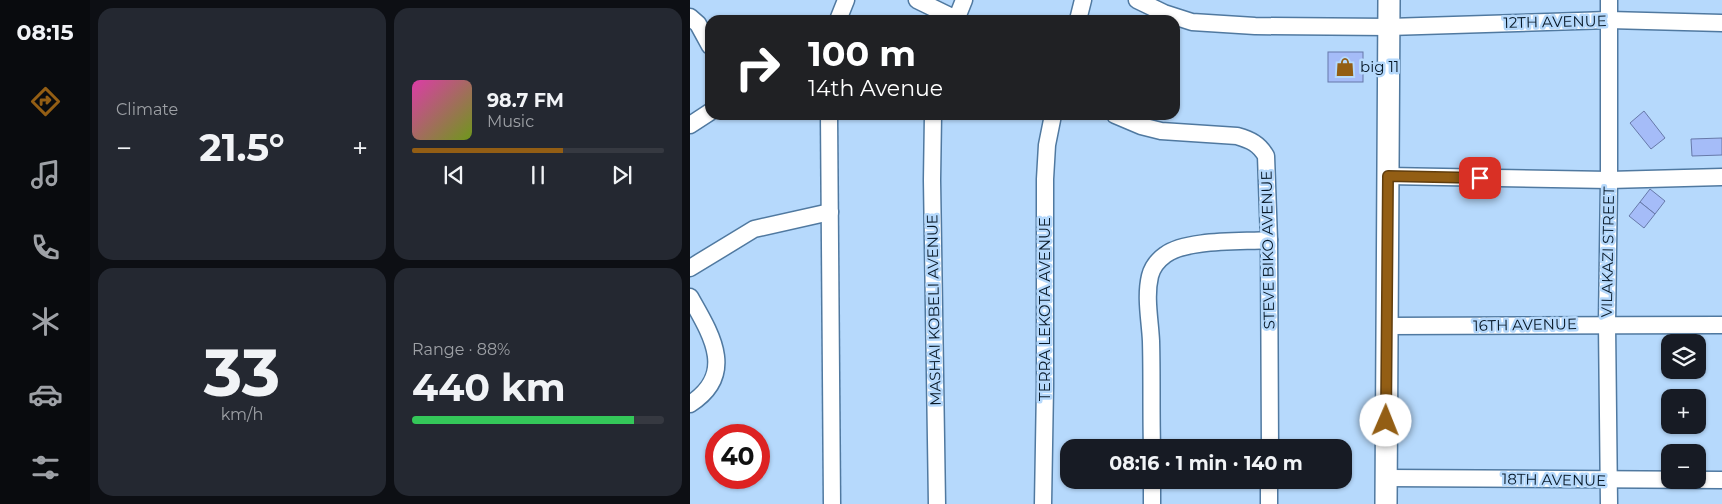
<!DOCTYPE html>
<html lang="en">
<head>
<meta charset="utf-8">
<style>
  body { margin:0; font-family:Montserrat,sans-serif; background:#242831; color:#f1f3f6; height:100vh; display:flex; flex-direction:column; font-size:19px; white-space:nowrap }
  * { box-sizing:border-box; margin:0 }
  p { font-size:16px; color:#9ea1a6 }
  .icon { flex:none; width:28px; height:28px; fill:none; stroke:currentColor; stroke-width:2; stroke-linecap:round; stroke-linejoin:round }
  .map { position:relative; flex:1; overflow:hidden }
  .side { display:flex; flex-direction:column; gap:8px; padding:8px; background:#0d0f14; width:600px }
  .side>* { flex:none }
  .top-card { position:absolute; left:15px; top:15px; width:475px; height:105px; border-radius:15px; box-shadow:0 1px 4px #0004; background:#202124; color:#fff; overflow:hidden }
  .controls { position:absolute; left:971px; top:334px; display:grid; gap:10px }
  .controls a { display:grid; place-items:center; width:45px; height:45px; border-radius:10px; background:#171b24; box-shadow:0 1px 4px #0004; font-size:25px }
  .speed { position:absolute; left:15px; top:424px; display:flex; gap:10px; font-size:25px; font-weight:700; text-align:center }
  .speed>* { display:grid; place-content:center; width:65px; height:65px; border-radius:50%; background:#171b24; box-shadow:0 1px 4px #0004; line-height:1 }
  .speed .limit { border:8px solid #d22; background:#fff; color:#111 }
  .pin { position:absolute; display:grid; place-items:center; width:42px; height:42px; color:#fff; margin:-21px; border-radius:10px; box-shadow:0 2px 8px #0006 }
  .me { position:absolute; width:55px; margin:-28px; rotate:1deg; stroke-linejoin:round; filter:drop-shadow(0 0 4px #0008) }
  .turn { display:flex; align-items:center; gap:18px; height:105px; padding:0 20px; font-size:22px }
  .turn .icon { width:65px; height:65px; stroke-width:2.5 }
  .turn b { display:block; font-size:35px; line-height:42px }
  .big { font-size:38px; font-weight:700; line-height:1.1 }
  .side .card { flex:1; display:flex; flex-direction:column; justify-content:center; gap:8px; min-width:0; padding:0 18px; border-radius:15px; background:#242831 }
  .side .dial { align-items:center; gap:0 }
  .dial b { font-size:65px; line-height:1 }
  .song { display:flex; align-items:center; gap:15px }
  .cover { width:60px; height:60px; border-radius:8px; background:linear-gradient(135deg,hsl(320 70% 55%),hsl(80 70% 35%)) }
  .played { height:5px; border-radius:2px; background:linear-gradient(90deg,#935e14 60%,#363941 60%) }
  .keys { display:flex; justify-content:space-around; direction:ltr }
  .heat { display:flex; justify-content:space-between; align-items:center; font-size:28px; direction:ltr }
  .charge { height:8px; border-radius:4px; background:linear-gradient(90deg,#34c759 88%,#363941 0) }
  .side .tiles { flex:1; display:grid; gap:8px; grid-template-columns:repeat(2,1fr) }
  .trip { position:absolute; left:370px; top:439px; width:292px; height:50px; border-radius:15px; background:#171b24; box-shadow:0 1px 4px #0004; font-weight:700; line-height:50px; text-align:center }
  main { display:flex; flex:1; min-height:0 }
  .dock { display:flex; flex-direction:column; width:90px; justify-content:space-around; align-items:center; background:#090b0e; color:#9ea1a6 }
  .dock .icon { width:35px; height:35px }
  .dock .active { color:#935e14 }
  .dock b { font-size:22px; color:#f1f3f6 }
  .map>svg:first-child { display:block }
  .building { fill:#a5bcf8; stroke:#6779a9 }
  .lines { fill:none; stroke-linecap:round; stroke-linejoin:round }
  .minor-casing { stroke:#5079a0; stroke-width:19 }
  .tertiary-casing { stroke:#5079a0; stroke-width:24 }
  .minor { stroke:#fff; stroke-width:16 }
  .tertiary { stroke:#fff; stroke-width:21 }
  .route-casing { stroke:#603d0d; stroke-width:12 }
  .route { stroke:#935e14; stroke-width:9 }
  .labels { text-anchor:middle; stroke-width:5; stroke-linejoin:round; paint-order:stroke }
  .street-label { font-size:15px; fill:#071827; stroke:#b6d9fc }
  .poi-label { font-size:15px; fill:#071827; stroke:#b6d9fc; text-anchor:start }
</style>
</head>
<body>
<main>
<nav class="dock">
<b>08:15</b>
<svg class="icon active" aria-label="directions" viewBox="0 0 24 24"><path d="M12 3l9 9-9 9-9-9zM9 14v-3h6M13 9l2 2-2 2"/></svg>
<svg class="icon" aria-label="music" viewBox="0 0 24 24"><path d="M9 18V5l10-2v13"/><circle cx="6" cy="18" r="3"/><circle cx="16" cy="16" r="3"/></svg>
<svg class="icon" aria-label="phone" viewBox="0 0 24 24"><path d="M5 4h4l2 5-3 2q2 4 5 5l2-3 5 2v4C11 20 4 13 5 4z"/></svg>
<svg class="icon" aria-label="climate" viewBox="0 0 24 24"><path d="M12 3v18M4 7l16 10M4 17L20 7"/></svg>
<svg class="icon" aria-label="car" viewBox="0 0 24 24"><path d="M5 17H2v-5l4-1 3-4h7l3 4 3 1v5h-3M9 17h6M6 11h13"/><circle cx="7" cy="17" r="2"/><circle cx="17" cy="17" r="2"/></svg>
<svg class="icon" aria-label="filters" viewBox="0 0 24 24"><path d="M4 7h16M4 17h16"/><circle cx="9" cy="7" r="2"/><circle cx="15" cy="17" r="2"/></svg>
</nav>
<section class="side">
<div class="tiles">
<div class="card"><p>Climate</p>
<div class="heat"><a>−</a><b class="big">21.5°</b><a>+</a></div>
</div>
<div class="card">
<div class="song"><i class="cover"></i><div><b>98.7 FM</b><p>Music</p></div></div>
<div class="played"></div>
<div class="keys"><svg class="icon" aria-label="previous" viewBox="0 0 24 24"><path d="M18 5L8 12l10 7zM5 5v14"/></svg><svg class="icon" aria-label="pause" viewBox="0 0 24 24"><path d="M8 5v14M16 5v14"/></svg><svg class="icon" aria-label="next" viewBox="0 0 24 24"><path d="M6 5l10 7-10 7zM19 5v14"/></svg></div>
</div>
<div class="card dial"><b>33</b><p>km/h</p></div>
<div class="card"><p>Range · 88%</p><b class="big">440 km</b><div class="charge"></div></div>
</div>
</section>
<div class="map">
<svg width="1032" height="504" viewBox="0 0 1032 504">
  <rect width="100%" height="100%" fill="#b6d9fc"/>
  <g class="building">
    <rect x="638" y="52" width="35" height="30"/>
    <path d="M954,111L975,138L961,149L940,123Z"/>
    <path d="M1032,138V155L1002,156L1001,139Z"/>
    <path d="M960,189L975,201L965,214L950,202Z"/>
    <path d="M950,202L965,214L954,228L939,216Z"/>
  </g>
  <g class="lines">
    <g class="minor-casing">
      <g id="minor">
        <path d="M227,0L266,19"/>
        <path d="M447,0L474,13L502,22L565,26L699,27L919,20L1032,23"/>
        <path d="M919,0V180L917,324L919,504"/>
        <path d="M0,17L8,24L20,46"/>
        <path d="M148,20L156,0"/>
        <path d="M266,20L274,0"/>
        <path d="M388,20L393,0"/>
        <path d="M139,115L142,504"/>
        <path d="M243,115L242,180L247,504"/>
        <path d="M425,115L451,126L471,131L547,136C561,140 569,144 576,156L579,240L580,448"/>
        <path d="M0,125L20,112"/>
        <path d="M698,176L919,180L1032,177"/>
        <path d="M0,268L64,229L140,212"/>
        <path d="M0,297C21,334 47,374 0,404"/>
        <path d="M697,326L1032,325"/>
        <path d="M462,448C461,412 462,376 461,341C460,320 455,297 460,276C462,268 468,260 475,255C496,239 552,242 579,240"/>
        <path d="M696,478L1032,480"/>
        <path d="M462,480V504"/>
        <path d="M353,504L355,386V179L357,145L363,115"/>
        <path d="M579,504V480"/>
      </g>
    </g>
    <g class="tertiary-casing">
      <path id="tertiary" d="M696,504L699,0"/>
    </g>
    <use href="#minor" class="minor"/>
    <use href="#tertiary" class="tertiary"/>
  </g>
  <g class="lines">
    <g class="route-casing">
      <path id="route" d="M696,421L698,176L790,178"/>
    </g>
    <use href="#route" class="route"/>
  </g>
  <defs>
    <g id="shop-bare" transform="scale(1.5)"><path d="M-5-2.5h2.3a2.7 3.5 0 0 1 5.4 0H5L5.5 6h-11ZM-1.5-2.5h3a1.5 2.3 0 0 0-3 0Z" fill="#935e14" stroke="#b6d9fc" stroke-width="2.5" paint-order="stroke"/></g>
  </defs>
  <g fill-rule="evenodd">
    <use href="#shop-bare" x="655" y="67"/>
  </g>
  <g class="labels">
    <g class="street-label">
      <text transform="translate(865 22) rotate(-1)" y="5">12TH AVENUE</text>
      <text transform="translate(578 250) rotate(-91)" y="5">STEVE BIKO AVENUE</text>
      <text transform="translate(918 252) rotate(-89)" y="5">VILAKAZI STREET</text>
      <text transform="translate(355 309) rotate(-90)" y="5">TERRA LEKOTA AVENUE</text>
      <text transform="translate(244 310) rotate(-91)" y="5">MASHAI KOBELI AVENUE</text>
      <text transform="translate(835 325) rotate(-1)" y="5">16TH AVENUE</text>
      <text transform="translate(864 480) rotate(1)" y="5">18TH AVENUE</text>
    </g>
    <g class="poi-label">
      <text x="670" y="72">big 11</text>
    </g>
  </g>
</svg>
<div class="controls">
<a><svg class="icon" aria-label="layers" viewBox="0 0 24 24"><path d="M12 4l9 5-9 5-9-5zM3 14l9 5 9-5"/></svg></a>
<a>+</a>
<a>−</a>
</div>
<div class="speed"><div class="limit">40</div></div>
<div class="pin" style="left:790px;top:178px;background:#d93025"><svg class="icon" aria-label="arrive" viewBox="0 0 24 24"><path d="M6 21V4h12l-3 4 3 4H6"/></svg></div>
<svg class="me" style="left:696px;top:421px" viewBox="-20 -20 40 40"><circle r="19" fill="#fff"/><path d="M0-13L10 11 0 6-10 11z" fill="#935e14"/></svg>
<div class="trip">08:16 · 1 min · 140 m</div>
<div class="top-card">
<div class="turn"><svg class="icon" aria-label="right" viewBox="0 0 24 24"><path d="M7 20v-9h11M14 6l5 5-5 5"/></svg><div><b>100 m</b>14th Avenue</div></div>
</div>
</div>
</main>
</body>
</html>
